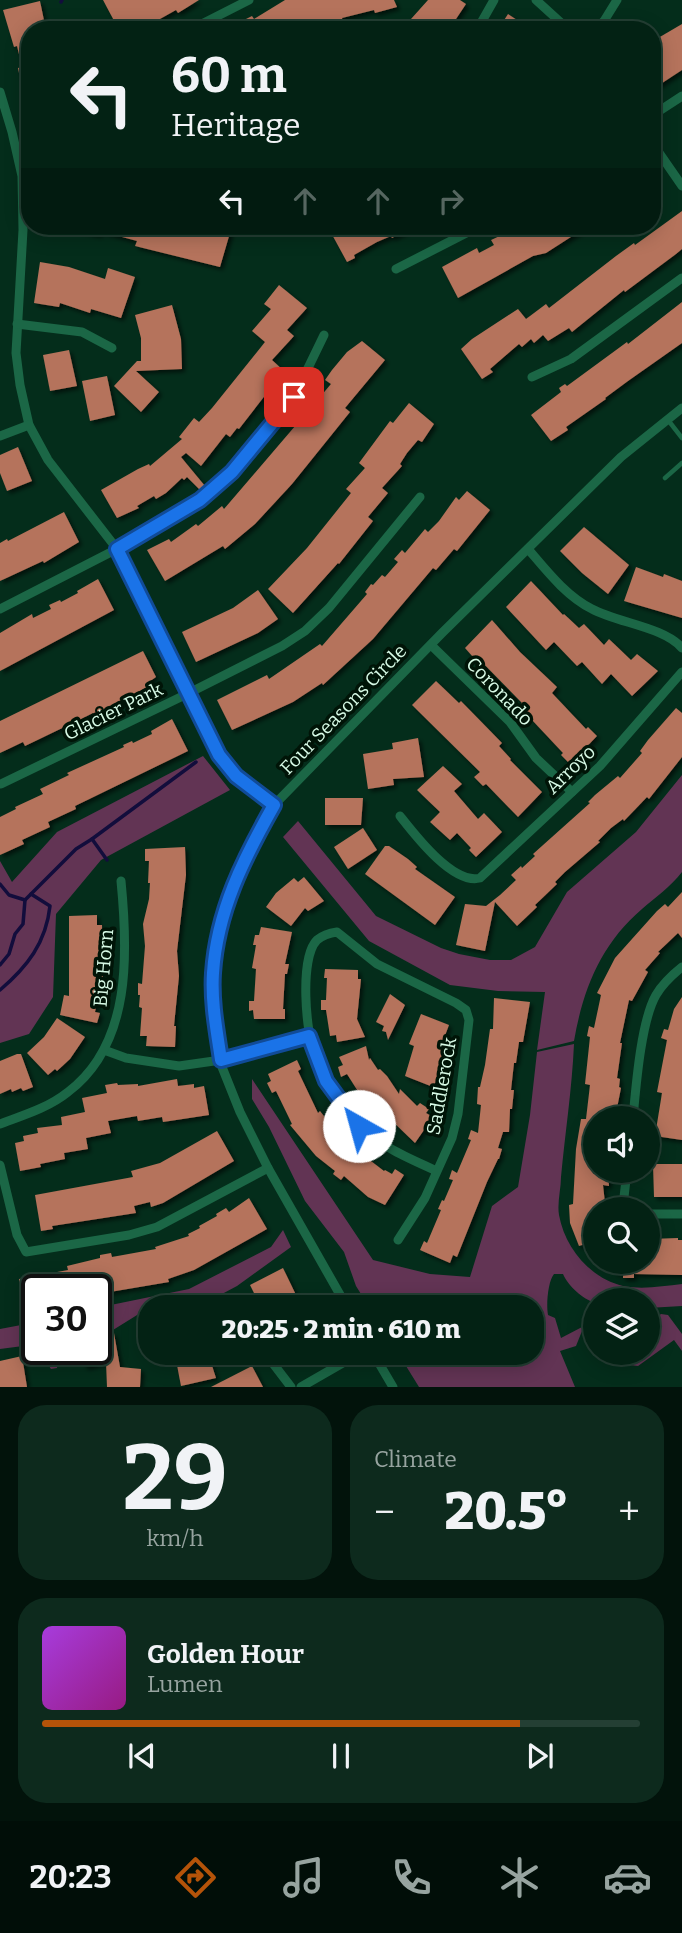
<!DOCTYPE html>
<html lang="en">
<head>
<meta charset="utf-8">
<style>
  body { margin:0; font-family:Bitter,serif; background:#0d2a1d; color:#f1f3f6; height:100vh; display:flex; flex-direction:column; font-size:26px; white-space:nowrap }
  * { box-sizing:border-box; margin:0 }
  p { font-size:23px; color:#97a4a0 }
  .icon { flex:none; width:38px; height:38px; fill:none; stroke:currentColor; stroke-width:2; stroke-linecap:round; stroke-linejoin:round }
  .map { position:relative; height:1387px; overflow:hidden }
  .details { display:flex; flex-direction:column; gap:18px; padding:18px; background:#02130b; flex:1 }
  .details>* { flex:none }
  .hud { position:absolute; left:21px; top:21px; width:640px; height:214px; border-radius:28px; box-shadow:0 4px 18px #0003,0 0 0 2px #243f34; background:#032214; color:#f1f3f6; overflow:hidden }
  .tools { position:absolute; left:583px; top:1106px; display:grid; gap:14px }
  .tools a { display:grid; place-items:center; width:77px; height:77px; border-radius:50%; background:#032214; box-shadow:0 4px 18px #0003,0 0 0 2px #243f34; font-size:35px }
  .speed { position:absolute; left:21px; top:1274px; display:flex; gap:14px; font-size:35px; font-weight:700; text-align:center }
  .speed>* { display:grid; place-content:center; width:91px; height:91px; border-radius:50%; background:#032214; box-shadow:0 4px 18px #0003,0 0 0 2px #243f34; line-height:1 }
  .speed .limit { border:4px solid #111; border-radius:10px; background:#fff; color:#111 }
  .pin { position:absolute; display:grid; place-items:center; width:60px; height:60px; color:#fff; margin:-30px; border-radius:14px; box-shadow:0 4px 10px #0006 }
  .me { position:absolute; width:77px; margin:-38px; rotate:322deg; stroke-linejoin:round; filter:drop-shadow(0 0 5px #0008) }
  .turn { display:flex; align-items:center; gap:24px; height:147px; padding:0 35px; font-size:32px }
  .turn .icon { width:91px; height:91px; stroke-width:2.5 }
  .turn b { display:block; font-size:49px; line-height:60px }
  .lanes { display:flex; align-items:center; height:66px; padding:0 35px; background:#0003; justify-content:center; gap:35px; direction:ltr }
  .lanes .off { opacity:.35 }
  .big { font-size:52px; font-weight:800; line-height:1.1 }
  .details .card { flex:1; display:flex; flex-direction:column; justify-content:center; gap:10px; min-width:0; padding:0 24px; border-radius:28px; background:#0d2a1d }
  .details .dial { align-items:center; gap:0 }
  .dial b { font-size:91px; line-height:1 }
  .song { display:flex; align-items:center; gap:21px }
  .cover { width:84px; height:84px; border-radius:10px; background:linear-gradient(135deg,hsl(280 70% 55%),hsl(310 70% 35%)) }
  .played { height:7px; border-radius:4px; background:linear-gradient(90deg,#b45309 80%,#243f34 80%) }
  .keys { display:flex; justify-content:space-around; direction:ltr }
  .heat { display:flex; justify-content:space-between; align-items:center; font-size:38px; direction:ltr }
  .details .tiles { flex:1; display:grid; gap:18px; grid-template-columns:1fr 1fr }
  .card:last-child { grid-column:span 2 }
  .trip { position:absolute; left:138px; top:1295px; width:406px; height:70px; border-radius:28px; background:#032214; box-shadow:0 4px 18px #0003,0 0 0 2px #243f34; font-weight:800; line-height:70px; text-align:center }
  .tab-bar { display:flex; height:112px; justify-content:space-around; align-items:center; background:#010e08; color:#97a4a0 }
  .tab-bar .icon { width:49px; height:49px }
  .tab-bar .active { color:#b45309 }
  .tab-bar b { font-size:32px; color:#f1f3f6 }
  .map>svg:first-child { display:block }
  .green { fill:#623454 }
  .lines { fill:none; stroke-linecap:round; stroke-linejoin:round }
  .stream { stroke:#120d3c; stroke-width:3.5 }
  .building { fill:#b5735b; filter:url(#shadow) }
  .service { stroke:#1b6746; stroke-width:4.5 }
  .minor { stroke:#1b6746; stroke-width:9 }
  .route-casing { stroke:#114b97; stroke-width:18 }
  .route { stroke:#1a73e8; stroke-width:12 }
  .labels { text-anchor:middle; stroke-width:7; stroke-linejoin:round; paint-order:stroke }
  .street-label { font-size:19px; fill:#d7fae6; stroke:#001407 }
</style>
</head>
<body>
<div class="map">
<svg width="682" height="1387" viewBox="0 0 682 1387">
  <defs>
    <filter id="shadow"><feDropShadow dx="3" dy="3" stdDeviation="2" flood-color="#0009"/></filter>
  </defs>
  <rect width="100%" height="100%" fill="#042d1b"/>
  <g class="green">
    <path d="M203,756L230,790L101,860L56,914L53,997L29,1034L0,1043V861L12,882L57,832Z"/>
    <path d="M682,775V872C670,887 656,897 642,909C601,944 583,989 574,1041L537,1050L545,992L498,991L450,985L369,941L283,837L298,821L376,916L441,948L459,954L490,960H511L535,947L567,892L636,832Z"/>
    <path d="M574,1044C572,1089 565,1133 561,1177C561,1189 557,1203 559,1215C565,1248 590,1278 623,1286C643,1290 663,1286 682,1284V1306L648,1308V1300H595V1303C583,1299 568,1286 563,1274H554C548,1281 546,1305 548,1315L555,1318L561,1338L584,1326L576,1346L560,1351L575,1387H419L398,1353H532V1307H369L356,1286L344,1252L305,1201L269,1127L252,1099V1079L373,1260L430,1274L470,1277L492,1206L518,1187L530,1115L537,1052Z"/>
    <path d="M283,1230L291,1247L237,1286L205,1303L150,1307L113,1330L96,1333V1308L189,1289L271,1247Z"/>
    <path d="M661,1314L668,1315L682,1334V1351L674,1340L638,1366L630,1365L622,1353H648V1323Z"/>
    <path d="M37,1322V1349H60L57,1368L51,1369L43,1357L26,1355L23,1346L0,1349V1329Z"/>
  </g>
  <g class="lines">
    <g class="stream">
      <path d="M61,2L62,0"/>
      <path d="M92,839L196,762"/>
      <path d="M0,884L9,895L25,900L76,849L92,839L107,860"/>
      <path d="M0,965L9,954L15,934L23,924L25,900"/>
      <path d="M0,990C27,967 46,943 50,906L31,894"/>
    </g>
  </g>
  <g class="building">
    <path d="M103,0H199L178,13L176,10L151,24L149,19L130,30H119Z"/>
    <path d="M285,0H394L397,7L375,13L374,10L342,18L343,22L313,30H232L246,22L244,20L252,16L254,19Z"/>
    <path d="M428,0H460L466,4L452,25L458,30H424L411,19Z"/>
    <path d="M40,1L46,30H30V103H26L20,83H21L18,68L22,67L17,46L14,47L3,10Z"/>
    <path d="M508,14L532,30H508L501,25Z"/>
    <path d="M682,24V70L653,89V41Z"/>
    <path d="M682,211V249L676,254L625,292L624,290L572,332L569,328L548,341L543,335L534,343L531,339L522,347L519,344L490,369L493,372L482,379L461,349L472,339L518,309L526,319L546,304L549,308L616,256L634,243L635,245Z"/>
    <path d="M75,226H232L220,267L135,246L137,241L100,231L99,235L74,229Z"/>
    <path d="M335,226H415L392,238L391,236L377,242L354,255L355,258L347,262L329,229Z"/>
    <path d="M522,226H588L546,253L533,256L458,298L442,267L477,248L479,253L494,245L491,240L504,234L503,232L510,228L512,231Z"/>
    <path d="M40,262L69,267L105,279L108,268L135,277L121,318L91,309L90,313L60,303L59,307L34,303Z"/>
    <path d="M279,285L307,308L287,330L294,336L272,360L284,371L239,429L237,428L230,437L226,434L201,466L186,453L181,457L205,486L200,490L187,477L184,480L182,478L166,493L156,499L154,496L137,506L139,508L117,518L101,490L138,469L149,464L150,466L182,439L179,437L194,418L199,422L212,408L265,342L252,331L271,309L264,304Z"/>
    <path d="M682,302V343L628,381L605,398L606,399L566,427L568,430L551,441L531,415L561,392L559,388L565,384L567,386L627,342L628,344Z"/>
    <path d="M172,305L181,339L182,369L136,371L159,392L141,412L114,386L137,361H141V338L135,315Z"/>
    <path d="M362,341L385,360L345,408L350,412L292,484L255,524L225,549L223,546L165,581L147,550L169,539L171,542L196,524L198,526L222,506L224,509L331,384L325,380L332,370L347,352Z"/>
    <path d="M69,350L77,386L50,391L43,355Z"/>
    <path d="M107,376L115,415L90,421L82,381Z"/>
    <path d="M409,403L434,424L422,442L418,440L407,453L400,464L402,466L382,488L388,493L368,517L373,521L339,564L338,563L293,613L268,589L307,548L351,493L346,489L365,468L359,463L390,421L393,423Z"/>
    <path d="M18,447L32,481L7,491L0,473V455Z"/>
    <path d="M467,491L490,510L457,551L454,549L436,570L433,568L373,639L323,685L322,683L293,702L232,730L217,700L267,675L269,679L320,644L322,646L367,594L365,592L371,584L373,585L382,575L385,577L398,562L394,559L402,550L405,553L425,529L428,532L439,521L456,497L459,500Z"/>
    <path d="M64,512L79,542L44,563L43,561L0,581V543L7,539L8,541Z"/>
    <path d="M584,527L629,565L608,594L582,573L560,551Z"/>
    <path d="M636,567L663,577L664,574L682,581V618L624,601Z"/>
    <path d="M98,579L114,610L0,671V633L32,614L33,618L51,609L49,605L60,600L61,602L78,593L77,591Z"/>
    <path d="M531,581L563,615L564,614L579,628L584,624L604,645L609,639L631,660L637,654L658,671L632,696L611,674L602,684L582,662L577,666L554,642L546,650L506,607Z"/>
    <path d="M258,590L278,619L258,633L196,662L182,632L233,608Z"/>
    <path d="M492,620L520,652L557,687L552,693L586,729L588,727L597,736L570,764L561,755L563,753L532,720L533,719L520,705L522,703L476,656L474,658L465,648Z"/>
    <path d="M143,651L156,677L146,684L147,687L94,715L93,713L81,719L25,746L23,742L0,753V721Z"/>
    <path d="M436,681L459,703L461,701L502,743L499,746L511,759L510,760L542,792L518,817L486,784L483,786L474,777L480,772L412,705Z"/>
    <path d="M676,708L682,713V757L649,799L647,797L624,821L623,819L611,828L598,841L600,842L565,872L555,882L557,884L535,905L537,907L517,926L495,902L485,951L456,945L465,904L486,906L500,895L516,880L511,875L521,866L522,868L535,856L533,854L590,803L588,802L595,795L618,776L620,778L642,753L640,751L648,740Z"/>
    <path d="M172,719L188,751L75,806L76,809L48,822L50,827L22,840L24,844L0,855V817L16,809L15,807L43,794L40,789L69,775L67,773L124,747L123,745L132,741L133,743L152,734L151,731Z"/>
    <path d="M418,738L424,777L393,779L394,785L368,789L363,754L393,749L392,743Z"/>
    <path d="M443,766L462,784L454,791L478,819L484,813L502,832L476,857L469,850L471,848L457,833L450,840L430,822L440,812L417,790Z"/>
    <path d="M325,798H363L361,825H325Z"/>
    <path d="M363,828L377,850L348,869L334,847Z"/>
    <path d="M385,846H389L408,859L417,867L415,869L455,897L435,925L365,874Z"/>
    <path d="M185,847L186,875L177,951L179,976L174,1026H176L175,1047L146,1046L147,1036H140L142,1008L139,1007L140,995H138V983L142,984L145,946L143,924L149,899L150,883H148L149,861H145V849Z"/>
    <path d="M304,877L324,901L308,911L305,908L291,926L266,907L276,893L294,878L298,882Z"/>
    <path d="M682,892V938L678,933L658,952L660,953L645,970L648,972L632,1001L629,1000L620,1043H622L617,1078L620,1079L619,1087L621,1088L615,1118H595V1171H608L609,1186L603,1185L605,1203H602L603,1209H595V1241L579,1246L570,1223L569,1205L573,1204L576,1149L581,1119H586L590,1085L585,1084L590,1037L587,1036L589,1026L594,1028L601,995L597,993L615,958L657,911L665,904L668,907Z"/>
    <path d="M97,915V925H102L103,989H100L95,1012L100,1013L97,1023L60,1015L64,995L69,996V916Z"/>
    <path d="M261,927L292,932L285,964H289L287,974H285L283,1009H285V1019H254L253,1010L249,1011V1001H254L256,969L252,968L256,945H253L255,935H259Z"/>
    <path d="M325,969L358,970V979H361L357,1019L365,1037L337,1042L336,1035L330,1036L326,1010H321V1000H326L327,978H324Z"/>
    <path d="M390,994L405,1005L388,1040L386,1032L382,1031L384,1026L376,1022Z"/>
    <path d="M682,997V1140L655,1136L662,1093L657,1092L667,1040L661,1038L664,1029L668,1030L674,1009Z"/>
    <path d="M494,998L530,1002L523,1042H519L516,1063H514L511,1090H514L512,1109H510L509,1132H503L498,1148L502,1149L499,1159H498L487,1182L457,1257L453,1255L450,1263L420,1250L424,1241L427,1243L441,1210L438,1209L442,1200L444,1201L453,1180L449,1179L452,1170L457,1173L471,1140L468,1139L471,1130L478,1133L481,1105L477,1104L478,1087H480L485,1065L490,1029H493Z"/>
    <path d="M421,1014L449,1025L441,1046L445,1047L439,1069L442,1070L433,1087L405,1076L414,1046L409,1044Z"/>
    <path d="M57,1018L85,1037L70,1059L57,1071L55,1069L48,1075L27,1053L44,1037Z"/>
    <path d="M366,1046L369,1060L370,1058L378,1070L380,1069L387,1076L399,1094L400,1089L417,1106L420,1103L429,1109L426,1113L433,1117L415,1143L387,1116L384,1119L366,1101L362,1103L356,1095L359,1093L347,1074L341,1077L338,1067L343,1065L339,1057Z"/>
    <path d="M17,1054H21L33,1087L23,1091L21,1088L12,1092L11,1089L0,1094V1061Z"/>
    <path d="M297,1060L301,1069L298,1071L318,1113L320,1111L335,1130L339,1127L346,1134L343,1136L356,1146L354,1148L384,1171L385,1170L392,1174L395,1169L404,1175L385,1205L368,1197L344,1176L341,1180L333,1174L335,1171L316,1156L290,1125L292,1124L276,1091L272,1093L267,1083L271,1081L268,1074Z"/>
    <path d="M177,1079L178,1086L194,1084V1088L204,1086L209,1115L163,1122L162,1117L138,1121L137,1116L108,1121L111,1133L86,1138L88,1149L64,1153L65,1159L40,1164L41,1167L20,1171L15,1143L24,1141L23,1136L38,1133L37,1128L62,1125L61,1117L85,1112L82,1098L107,1093L105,1085L117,1083L118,1085L138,1084V1086Z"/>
    <path d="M217,1131L234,1161L163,1203L151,1207L150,1202L134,1206L136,1213L52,1226L53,1229L41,1231L35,1195L133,1177L131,1171L160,1163Z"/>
    <path d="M653,1164H682V1197H654Z"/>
    <path d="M249,1198L267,1229L194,1270L168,1279L169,1282L98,1294L97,1290H37V1311L25,1313L19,1279L68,1270L67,1266L100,1258V1255L111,1253L112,1257L156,1249L155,1247L189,1236L188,1234L200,1228L199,1226L217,1216L216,1214L226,1208L229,1212Z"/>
    <path d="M678,1238V1240H682V1275L634,1274V1278H623V1273H615V1262H648V1242L650,1239Z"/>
    <path d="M283,1268L297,1297L302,1294L309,1307H261L250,1285Z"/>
    <path d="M114,1333L120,1367L141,1369L140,1387H107L106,1362L85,1367L80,1349H96V1338Z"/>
    <path d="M208,1353L216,1378L181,1386L176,1360Z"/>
    <path d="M22,1356L27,1387H0V1361Z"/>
    <path d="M252,1366L263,1387H211Z"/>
  </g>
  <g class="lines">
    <g class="service">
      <path d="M668,420L682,438"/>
      <path d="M665,478L682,463"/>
    </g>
    <g class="minor">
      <path d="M536,0L569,30"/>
      <path d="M190,30L249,0"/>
      <path d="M477,30L494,0"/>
      <path d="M595,30L604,21L617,0"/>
      <path d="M0,92L12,132L22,176L23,230L16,353L20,385L29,425L48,460L117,549L219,755L236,776L274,805"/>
      <path d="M653,115L682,96"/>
      <path d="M653,144L682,186"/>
      <path d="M396,269L480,226"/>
      <path d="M17,324L82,332L112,348"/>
      <path d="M532,377L571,359L682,278"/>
      <path d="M0,436L29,425"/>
      <path d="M528,549C546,570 566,596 592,609C618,623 664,627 682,648"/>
      <path d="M0,609L117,549L199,500L232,472L294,397L324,335"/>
      <path d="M431,645L510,722L536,758L572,792"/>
      <path d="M1,784L187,694L282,646L305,631L329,608L420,497"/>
      <path d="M400,816C415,835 453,885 480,878L600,766L682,672"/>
      <path d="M104,1050L126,1058L179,1066L221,1060L309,1036"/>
      <path d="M633,1118C636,1086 641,1021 656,995C663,983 672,975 682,967"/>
      <path d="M0,1124C24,1115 48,1108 68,1092C132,1044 128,952 121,881"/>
      <path d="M0,1165L17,1235L26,1252L129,1235L157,1227L268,1168"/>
      <path d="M627,1171L624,1197L629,1209"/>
      <path d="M648,1214H682"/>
      <path d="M398,1240L425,1198L452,1138L458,1114L469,1020L466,1010L456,1003L377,964L337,932C330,933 323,935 317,940C299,958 306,1034 315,1056C324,1081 340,1105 358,1124C379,1146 410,1159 437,1171"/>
      <path d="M347,1307L268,1168L240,1112L222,1067L214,1011L212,974L218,941L235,879L274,805L442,633L621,457L682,408"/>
      <path d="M265,1353L291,1387"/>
      <path d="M373,1353L393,1387"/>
      <path d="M301,1387L360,1353"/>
    </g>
  </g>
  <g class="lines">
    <g class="route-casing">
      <path id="route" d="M294,397L232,472L200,500L117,549L219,755L236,776L274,805C244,858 217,911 213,973C211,1002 217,1032 221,1060L309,1036L326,1081L359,1126"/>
    </g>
    <use href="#route" class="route"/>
  </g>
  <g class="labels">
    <g class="street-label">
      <text transform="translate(500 691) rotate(46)" y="7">Coronado</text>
      <text transform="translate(343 709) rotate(-46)" y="7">Four Seasons Circle</text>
      <text transform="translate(113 711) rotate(-26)" y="7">Glacier Park</text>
      <text transform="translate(570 769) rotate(-44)" y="7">Arroyo</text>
      <text transform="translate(103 968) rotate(-85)" y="7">Big Horn</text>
      <text transform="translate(441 1086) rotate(-80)" y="7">Saddlerock</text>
    </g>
  </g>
</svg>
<div class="tools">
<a><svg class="icon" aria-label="sound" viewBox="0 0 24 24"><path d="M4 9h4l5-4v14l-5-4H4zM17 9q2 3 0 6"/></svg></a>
<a><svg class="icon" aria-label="search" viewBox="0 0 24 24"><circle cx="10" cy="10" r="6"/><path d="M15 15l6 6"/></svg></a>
<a><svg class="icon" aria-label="layers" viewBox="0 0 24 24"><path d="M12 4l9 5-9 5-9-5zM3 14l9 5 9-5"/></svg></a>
</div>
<div class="speed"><div class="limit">30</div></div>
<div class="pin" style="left:294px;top:397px;background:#d93025"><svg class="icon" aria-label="arrive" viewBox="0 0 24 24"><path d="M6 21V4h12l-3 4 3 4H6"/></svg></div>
<svg class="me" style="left:359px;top:1126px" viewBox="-20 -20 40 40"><circle r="19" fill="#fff"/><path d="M0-13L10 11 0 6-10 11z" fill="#1a73e8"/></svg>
<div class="trip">20:25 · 2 min · 610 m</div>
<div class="hud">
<div class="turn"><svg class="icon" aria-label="left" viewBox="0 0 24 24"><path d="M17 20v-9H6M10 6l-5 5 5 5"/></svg><div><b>60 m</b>Heritage</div></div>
<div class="lanes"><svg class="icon" aria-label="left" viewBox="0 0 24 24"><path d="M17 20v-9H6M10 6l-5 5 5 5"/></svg><svg class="icon off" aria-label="ahead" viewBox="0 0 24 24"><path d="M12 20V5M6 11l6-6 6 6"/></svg><svg class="icon off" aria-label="ahead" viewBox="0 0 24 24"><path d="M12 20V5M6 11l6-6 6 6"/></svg><svg class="icon off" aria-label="right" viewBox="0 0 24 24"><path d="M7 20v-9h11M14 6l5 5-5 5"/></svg></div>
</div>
</div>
<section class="details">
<div class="tiles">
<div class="card dial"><b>29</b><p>km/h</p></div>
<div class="card"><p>Climate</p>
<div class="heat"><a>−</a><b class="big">20.5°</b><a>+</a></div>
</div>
<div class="card">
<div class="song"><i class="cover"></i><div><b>Golden Hour</b><p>Lumen</p></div></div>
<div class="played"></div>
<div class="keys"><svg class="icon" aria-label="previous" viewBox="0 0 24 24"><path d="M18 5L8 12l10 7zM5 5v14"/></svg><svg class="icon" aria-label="pause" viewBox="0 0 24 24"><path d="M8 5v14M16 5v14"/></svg><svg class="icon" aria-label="next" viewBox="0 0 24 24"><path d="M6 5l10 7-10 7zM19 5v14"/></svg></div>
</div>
</div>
</section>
<nav class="tab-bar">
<b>20:23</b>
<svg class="icon active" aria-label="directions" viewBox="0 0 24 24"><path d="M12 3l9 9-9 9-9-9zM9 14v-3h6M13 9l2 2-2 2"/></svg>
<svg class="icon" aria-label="music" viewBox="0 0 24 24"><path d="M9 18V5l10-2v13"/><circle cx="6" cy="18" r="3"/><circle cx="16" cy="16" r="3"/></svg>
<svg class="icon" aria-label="phone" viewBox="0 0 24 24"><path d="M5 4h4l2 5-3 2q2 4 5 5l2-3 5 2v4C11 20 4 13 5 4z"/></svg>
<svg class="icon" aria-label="climate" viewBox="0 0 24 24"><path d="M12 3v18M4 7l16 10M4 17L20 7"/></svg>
<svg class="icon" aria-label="car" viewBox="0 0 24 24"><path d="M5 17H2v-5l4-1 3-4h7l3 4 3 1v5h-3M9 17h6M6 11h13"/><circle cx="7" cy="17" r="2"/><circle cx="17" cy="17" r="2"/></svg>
</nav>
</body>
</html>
